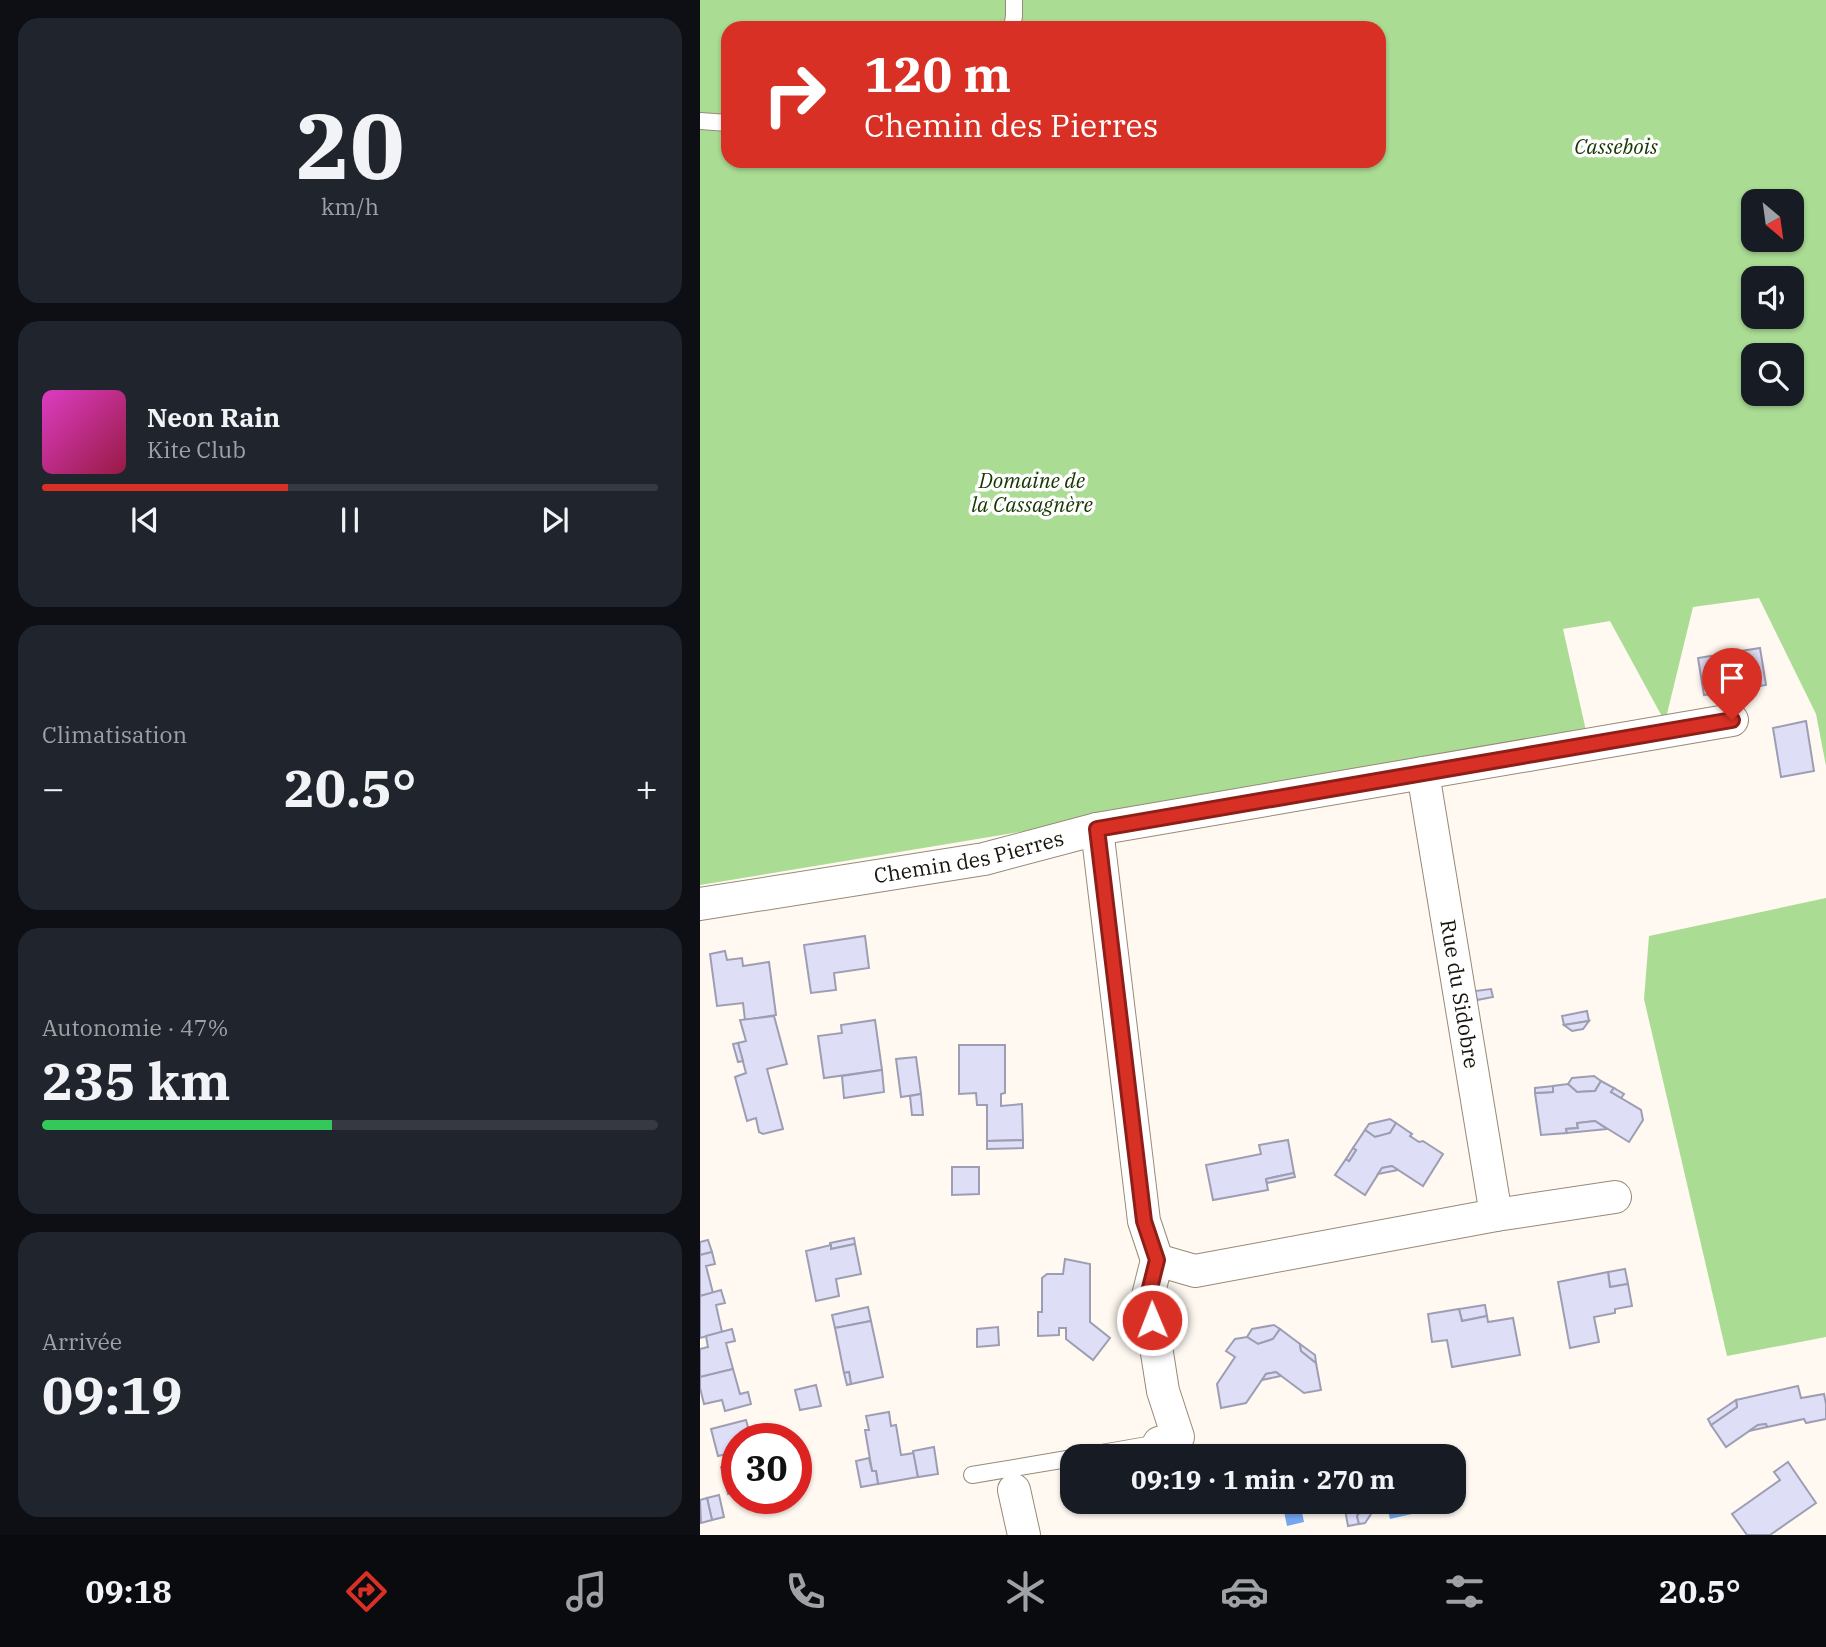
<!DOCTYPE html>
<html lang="fr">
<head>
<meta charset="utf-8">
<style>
  body { margin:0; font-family:"IBM Plex Serif",serif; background:#20242c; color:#f1f3f6; height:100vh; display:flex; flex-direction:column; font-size:26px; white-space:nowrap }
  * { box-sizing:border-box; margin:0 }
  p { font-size:23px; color:#9ea1a6 }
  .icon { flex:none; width:38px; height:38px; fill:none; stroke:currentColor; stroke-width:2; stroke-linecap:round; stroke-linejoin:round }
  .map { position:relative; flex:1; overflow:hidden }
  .details { display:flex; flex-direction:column; gap:18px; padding:18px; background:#0d0f14; width:700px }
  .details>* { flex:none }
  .top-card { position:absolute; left:21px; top:21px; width:665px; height:147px; border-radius:21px; box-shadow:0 2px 5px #0004; background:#d93025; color:#fff; overflow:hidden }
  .needle { width:46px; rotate:151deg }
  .buttons { position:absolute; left:1041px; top:189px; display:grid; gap:14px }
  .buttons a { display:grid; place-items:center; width:63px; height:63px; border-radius:14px; background:#171b24; box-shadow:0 2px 5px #0004; font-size:35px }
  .speed { position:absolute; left:21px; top:1423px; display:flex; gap:14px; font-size:35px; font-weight:700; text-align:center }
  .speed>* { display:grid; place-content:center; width:91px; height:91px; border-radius:50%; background:#171b24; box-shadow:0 2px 5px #0004; line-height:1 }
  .speed .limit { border:10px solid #d22; background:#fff; color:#111 }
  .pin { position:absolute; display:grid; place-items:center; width:60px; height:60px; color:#fff; margin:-72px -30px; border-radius:50% 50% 50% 0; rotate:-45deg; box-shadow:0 0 7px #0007 }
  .pin .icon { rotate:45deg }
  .me { position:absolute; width:77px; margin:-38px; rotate:359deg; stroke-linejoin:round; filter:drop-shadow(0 0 5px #0008) }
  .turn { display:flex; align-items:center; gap:24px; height:147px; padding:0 28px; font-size:32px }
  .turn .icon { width:91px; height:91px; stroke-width:2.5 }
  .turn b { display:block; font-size:49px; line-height:60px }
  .big { font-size:52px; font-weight:700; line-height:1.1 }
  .details .tile { flex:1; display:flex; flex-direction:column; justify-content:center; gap:10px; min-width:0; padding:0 24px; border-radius:21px; background:#20242c }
  .details .dial { align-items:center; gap:0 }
  .dial b { font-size:91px; line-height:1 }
  .song { display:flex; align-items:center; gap:21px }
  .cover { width:84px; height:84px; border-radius:10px; background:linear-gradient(135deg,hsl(310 70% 55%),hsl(340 70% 35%)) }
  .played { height:7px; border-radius:4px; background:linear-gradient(90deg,#d93025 40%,#363941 40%) }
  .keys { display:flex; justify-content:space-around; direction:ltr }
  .heat { display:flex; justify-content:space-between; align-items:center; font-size:38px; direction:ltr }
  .charge { height:10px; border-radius:5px; background:linear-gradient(90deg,#34c759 47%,#363941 0) }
  .trip { position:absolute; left:360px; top:1444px; width:406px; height:70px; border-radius:21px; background:#171b24; box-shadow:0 2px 5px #0004; font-weight:700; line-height:70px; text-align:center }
  .dock { display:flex; height:112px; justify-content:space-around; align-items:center; background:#090b0e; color:#9ea1a6 }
  .dock .icon { width:49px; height:49px }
  .dock .active { color:#d93025 }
  .dock b { font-size:32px; color:#f1f3f6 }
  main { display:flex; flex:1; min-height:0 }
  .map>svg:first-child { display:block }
  .green { fill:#aadc94; fill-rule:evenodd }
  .water { fill:#76a7ee }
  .building { fill:#dedff6; stroke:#9d9eb3; stroke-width:2 }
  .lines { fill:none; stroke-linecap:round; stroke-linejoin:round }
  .lane-casing { stroke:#978a77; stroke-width:18 }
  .street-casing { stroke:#978a77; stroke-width:34 }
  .lane { stroke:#fff; stroke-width:16 }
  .street { stroke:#fff; stroke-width:32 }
  .route-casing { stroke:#8d1f18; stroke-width:18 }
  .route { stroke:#d93025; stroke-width:12 }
  .labels { text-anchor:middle; stroke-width:7; stroke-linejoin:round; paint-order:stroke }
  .park-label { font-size:21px; font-style:italic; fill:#153600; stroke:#fff }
  .street-label { font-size:21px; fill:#17130c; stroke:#fff }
</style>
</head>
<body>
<main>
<section class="details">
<div class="tile dial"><b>20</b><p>km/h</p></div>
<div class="tile">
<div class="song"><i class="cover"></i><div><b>Neon Rain</b><p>Kite Club</p></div></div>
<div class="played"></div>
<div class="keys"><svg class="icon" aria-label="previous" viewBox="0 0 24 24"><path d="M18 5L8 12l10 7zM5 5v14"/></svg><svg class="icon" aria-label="pause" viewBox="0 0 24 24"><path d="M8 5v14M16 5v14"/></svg><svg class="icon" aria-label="next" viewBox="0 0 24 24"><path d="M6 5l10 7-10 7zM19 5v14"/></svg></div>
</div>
<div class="tile"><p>Climatisation</p>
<div class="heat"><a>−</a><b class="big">20.5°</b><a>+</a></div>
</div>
<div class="tile"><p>Autonomie · 47%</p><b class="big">235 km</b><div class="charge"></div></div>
<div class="tile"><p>Arrivée</p><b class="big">09:19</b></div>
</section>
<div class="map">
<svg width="1126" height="1535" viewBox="0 0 1126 1535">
  <rect width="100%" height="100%" fill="#fff9f1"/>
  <g class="green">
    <path d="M0,0H1126V766L1116,714L1059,598L993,607L965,722L910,621L863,629L887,735L416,816L0,885ZM28,28H679V161H28ZM1054,201H1092V240H1054ZM1054,278H1092V317H1054ZM1054,355H1092V394H1054Z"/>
    <path d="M1126,898V1337L1027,1356L944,999L949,936Z"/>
  </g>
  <g class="water">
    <path d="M582,1502H600L604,1522L587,1526Z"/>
    <path d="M686,1502H723L725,1511L690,1519Z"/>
  </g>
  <g class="building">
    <path d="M1060,648L1066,685L1004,695L998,658Z"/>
    <path d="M1106,721L1114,771L1081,777L1073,728Z"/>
    <path d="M165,936L169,968L134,973L136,990L111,993L104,945Z"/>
    <path d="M25,951L27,960L42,958L43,966L69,962L76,1015L45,1020L43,1003L17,1006L10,954Z"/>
    <path d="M791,989L793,997L777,1000L775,991Z"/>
    <path d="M887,1011L889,1021L864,1025L862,1016Z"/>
    <path d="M74,1016L87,1064L67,1069L83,1129L63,1134L59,1132L56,1118L47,1121L35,1077L46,1073L38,1043L46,1041L40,1020Z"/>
    <path d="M175,1020L182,1070L124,1078L118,1036L142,1033L141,1025Z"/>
    <path d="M889,1021L883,1029L872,1031L864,1025Z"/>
    <path d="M38,1043L43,1061L38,1062L33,1044Z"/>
    <path d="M259,1045H305V1093L301,1094V1106L322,1104L323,1140L287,1141V1105H277L276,1093L259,1094Z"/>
    <path d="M216,1057L221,1094L201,1097L196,1059Z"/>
    <path d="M182,1070L184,1092L144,1098L142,1076Z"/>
    <path d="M894,1076L901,1081L895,1091L877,1092L868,1084L872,1078Z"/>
    <path d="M901,1081L914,1088L911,1092L941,1110L943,1120L929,1142L895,1121L877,1123L878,1128L866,1129L867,1133L841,1135L835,1093L853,1092V1086L868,1084L877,1092L895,1091Z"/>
    <path d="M853,1086V1092L835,1093V1088Z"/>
    <path d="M914,1088L924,1094L921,1098L911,1092Z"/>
    <path d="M221,1094L223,1115H212L210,1096Z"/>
    <path d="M690,1119L696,1123L690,1133L675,1137L665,1130L669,1124Z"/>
    <path d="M895,1121L907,1129L867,1133L866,1129L878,1128L877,1123Z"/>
    <path d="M696,1123L712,1134L710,1136L719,1142L723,1141L743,1154L723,1186L692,1166L682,1168L665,1195L635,1175L646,1159L649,1161L656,1150L653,1148L665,1130L675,1137L690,1133Z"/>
    <path d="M323,1140V1148L287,1149V1141Z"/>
    <path d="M588,1140L594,1173L566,1179L568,1190L513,1200L506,1165L561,1154L559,1145Z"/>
    <path d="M653,1148L656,1150L649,1161L646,1159Z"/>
    <path d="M692,1166L698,1170L678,1174L682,1168Z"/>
    <path d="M252,1167H279V1194L252,1195Z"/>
    <path d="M594,1173L595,1177L567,1183L566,1179Z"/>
    <path d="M154,1238L155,1244L131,1249L130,1243Z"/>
    <path d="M8,1240L12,1252L0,1255V1242Z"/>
    <path d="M155,1244L161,1274L136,1279L139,1296L116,1301L106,1251L131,1245V1249Z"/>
    <path d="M12,1252L15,1264L6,1266L13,1293L0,1296V1255Z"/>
    <path d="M365,1259L390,1264V1322L410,1338L393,1360L366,1339V1328H359V1335L338,1336V1312H342V1278L347,1274H363Z"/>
    <path d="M925,1269L928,1284L910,1287L908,1272Z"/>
    <path d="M908,1272L910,1287L928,1284L932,1306L915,1309V1313L894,1317L899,1342L870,1348L858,1282Z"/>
    <path d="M21,1290L25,1303L16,1305L22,1332L0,1338V1296Z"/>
    <path d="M785,1305L787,1316L762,1321L759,1309Z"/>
    <path d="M168,1307L171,1321L135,1328L132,1315Z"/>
    <path d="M759,1309L762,1321L787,1316L788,1322L813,1318L820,1355L752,1367L747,1340L732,1342L728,1314Z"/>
    <path d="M171,1321L183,1377L151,1384L149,1372L144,1373L135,1328Z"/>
    <path d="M574,1325L580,1329L573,1339L558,1344L547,1337L552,1329Z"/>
    <path d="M298,1327L299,1345L277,1347V1329Z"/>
    <path d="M32,1329L35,1341L26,1343L33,1369L0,1377V1349L8,1347L6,1336Z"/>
    <path d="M580,1329L600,1344L601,1351L616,1363L621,1390L604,1393L576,1372L566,1374L546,1403L521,1408L517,1384L535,1357L526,1351L535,1339L547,1337L558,1344L573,1339Z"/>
    <path d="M600,1344L615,1355L616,1363L601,1351Z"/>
    <path d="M33,1369L40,1394L48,1392L51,1404L25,1411L22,1400L4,1404L0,1388V1377Z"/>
    <path d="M149,1372L151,1384L147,1385L144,1373Z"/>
    <path d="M576,1372L581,1376L562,1380L566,1374Z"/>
    <path d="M116,1385L121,1406L100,1410L95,1390Z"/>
    <path d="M1098,1386L1101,1398L1124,1394L1126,1404V1419L1106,1423L1104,1419L1067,1427L1066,1424L1058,1425L1026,1447L1011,1425L1037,1407L1036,1400Z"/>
    <path d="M1036,1400L1037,1407L1011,1425L1008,1419Z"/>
    <path d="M189,1412L191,1426L196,1425L201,1455L214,1453L218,1477L178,1484L176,1471H172L165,1430H169L166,1416Z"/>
    <path d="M46,1420L51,1438H37V1455L36,1452L18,1456L11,1429Z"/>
    <path d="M1066,1424L1067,1427L1049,1431L1058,1425Z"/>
    <path d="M234,1447L238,1474L218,1477L213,1451Z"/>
    <path d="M169,1458L172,1471H176L178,1484L161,1487L156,1461Z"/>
    <path d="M1088,1462L1116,1503L1070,1535H1047L1032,1514L1080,1480L1074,1472Z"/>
    <path d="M37,1463V1492L28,1494L21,1467Z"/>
    <path d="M19,1495L24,1517L12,1520L7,1498Z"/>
    <path d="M7,1498L12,1520L1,1523L0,1500Z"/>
    <path d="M654,1502H662L664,1511L660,1512L657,1516L659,1524L648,1526L644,1504Z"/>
    <path d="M662,1502H668L671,1514L665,1523L659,1524L657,1516L660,1512L664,1511Z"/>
  </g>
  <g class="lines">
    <g class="lane-casing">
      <g id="lane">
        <path d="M312,28L314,16V0"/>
        <path d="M0,121L28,123"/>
        <path d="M384,1456L459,1443"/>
        <path d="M272,1475L373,1458"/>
      </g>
    </g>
    <g class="street-casing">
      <g id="street">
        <path id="s1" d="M723,773L796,1215"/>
        <path d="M397,829L444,1221L457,1260L448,1296L463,1391L478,1437L459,1443"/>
        <path id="s2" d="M0,904L284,859L397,829L1032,720"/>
        <path d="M457,1260L495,1271L796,1215L915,1197"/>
        <path d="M314,1490L324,1535"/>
      </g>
    </g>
    <use href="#lane" class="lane"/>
    <use href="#street" class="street"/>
  </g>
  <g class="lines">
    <g class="route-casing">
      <path id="route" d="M452,1320L448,1296L457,1260L444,1221L397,829L1032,720"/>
    </g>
    <use href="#route" class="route"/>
  </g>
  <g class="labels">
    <g class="park-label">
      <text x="916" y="154">Cassebois</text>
      <text x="332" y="488">Domaine de<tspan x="332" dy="24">la Cassagnère</tspan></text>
    </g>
    <g class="street-label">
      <text dy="7" stroke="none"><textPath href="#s2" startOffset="273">Chemin des Pierres</textPath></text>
      <text dy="7" stroke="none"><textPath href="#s1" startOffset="224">Rue du Sidobre</textPath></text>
    </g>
  </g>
</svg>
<div class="buttons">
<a><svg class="needle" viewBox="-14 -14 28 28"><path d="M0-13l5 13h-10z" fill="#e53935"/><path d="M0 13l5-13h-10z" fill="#9ea1a6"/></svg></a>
<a><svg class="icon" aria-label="sound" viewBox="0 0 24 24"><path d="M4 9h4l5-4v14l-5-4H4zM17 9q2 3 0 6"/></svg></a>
<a><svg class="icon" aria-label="search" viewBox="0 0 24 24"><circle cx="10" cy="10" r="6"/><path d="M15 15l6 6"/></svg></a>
</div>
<div class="speed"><div class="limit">30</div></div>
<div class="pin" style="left:1032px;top:720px;background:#d93025"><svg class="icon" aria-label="arrive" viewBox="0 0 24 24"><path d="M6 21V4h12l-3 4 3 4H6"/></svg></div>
<svg class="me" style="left:452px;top:1320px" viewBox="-20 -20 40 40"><circle r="17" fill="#d93025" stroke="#fff" stroke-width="3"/><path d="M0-11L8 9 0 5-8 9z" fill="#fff"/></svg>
<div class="trip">09:19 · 1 min · 270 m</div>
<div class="top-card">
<div class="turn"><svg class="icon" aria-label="right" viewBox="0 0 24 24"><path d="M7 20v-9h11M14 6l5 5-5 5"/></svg><div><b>120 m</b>Chemin des Pierres</div></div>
</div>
</div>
</main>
<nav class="dock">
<b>09:18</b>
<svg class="icon active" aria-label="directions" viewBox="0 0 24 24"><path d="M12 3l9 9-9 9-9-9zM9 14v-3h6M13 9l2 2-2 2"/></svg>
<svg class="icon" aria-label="music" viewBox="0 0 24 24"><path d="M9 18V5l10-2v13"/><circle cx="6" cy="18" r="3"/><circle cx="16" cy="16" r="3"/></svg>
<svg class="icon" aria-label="phone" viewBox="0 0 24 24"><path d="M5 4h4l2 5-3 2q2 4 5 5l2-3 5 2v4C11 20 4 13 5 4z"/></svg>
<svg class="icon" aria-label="climate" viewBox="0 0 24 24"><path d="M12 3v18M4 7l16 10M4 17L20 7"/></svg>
<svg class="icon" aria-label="car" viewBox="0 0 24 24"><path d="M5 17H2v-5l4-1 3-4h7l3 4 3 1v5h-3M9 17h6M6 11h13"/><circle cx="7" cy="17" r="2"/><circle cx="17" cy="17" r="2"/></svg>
<svg class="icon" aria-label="filters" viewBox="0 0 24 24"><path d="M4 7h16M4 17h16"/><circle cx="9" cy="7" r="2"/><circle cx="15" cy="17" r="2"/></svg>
<b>20.5°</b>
</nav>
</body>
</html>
